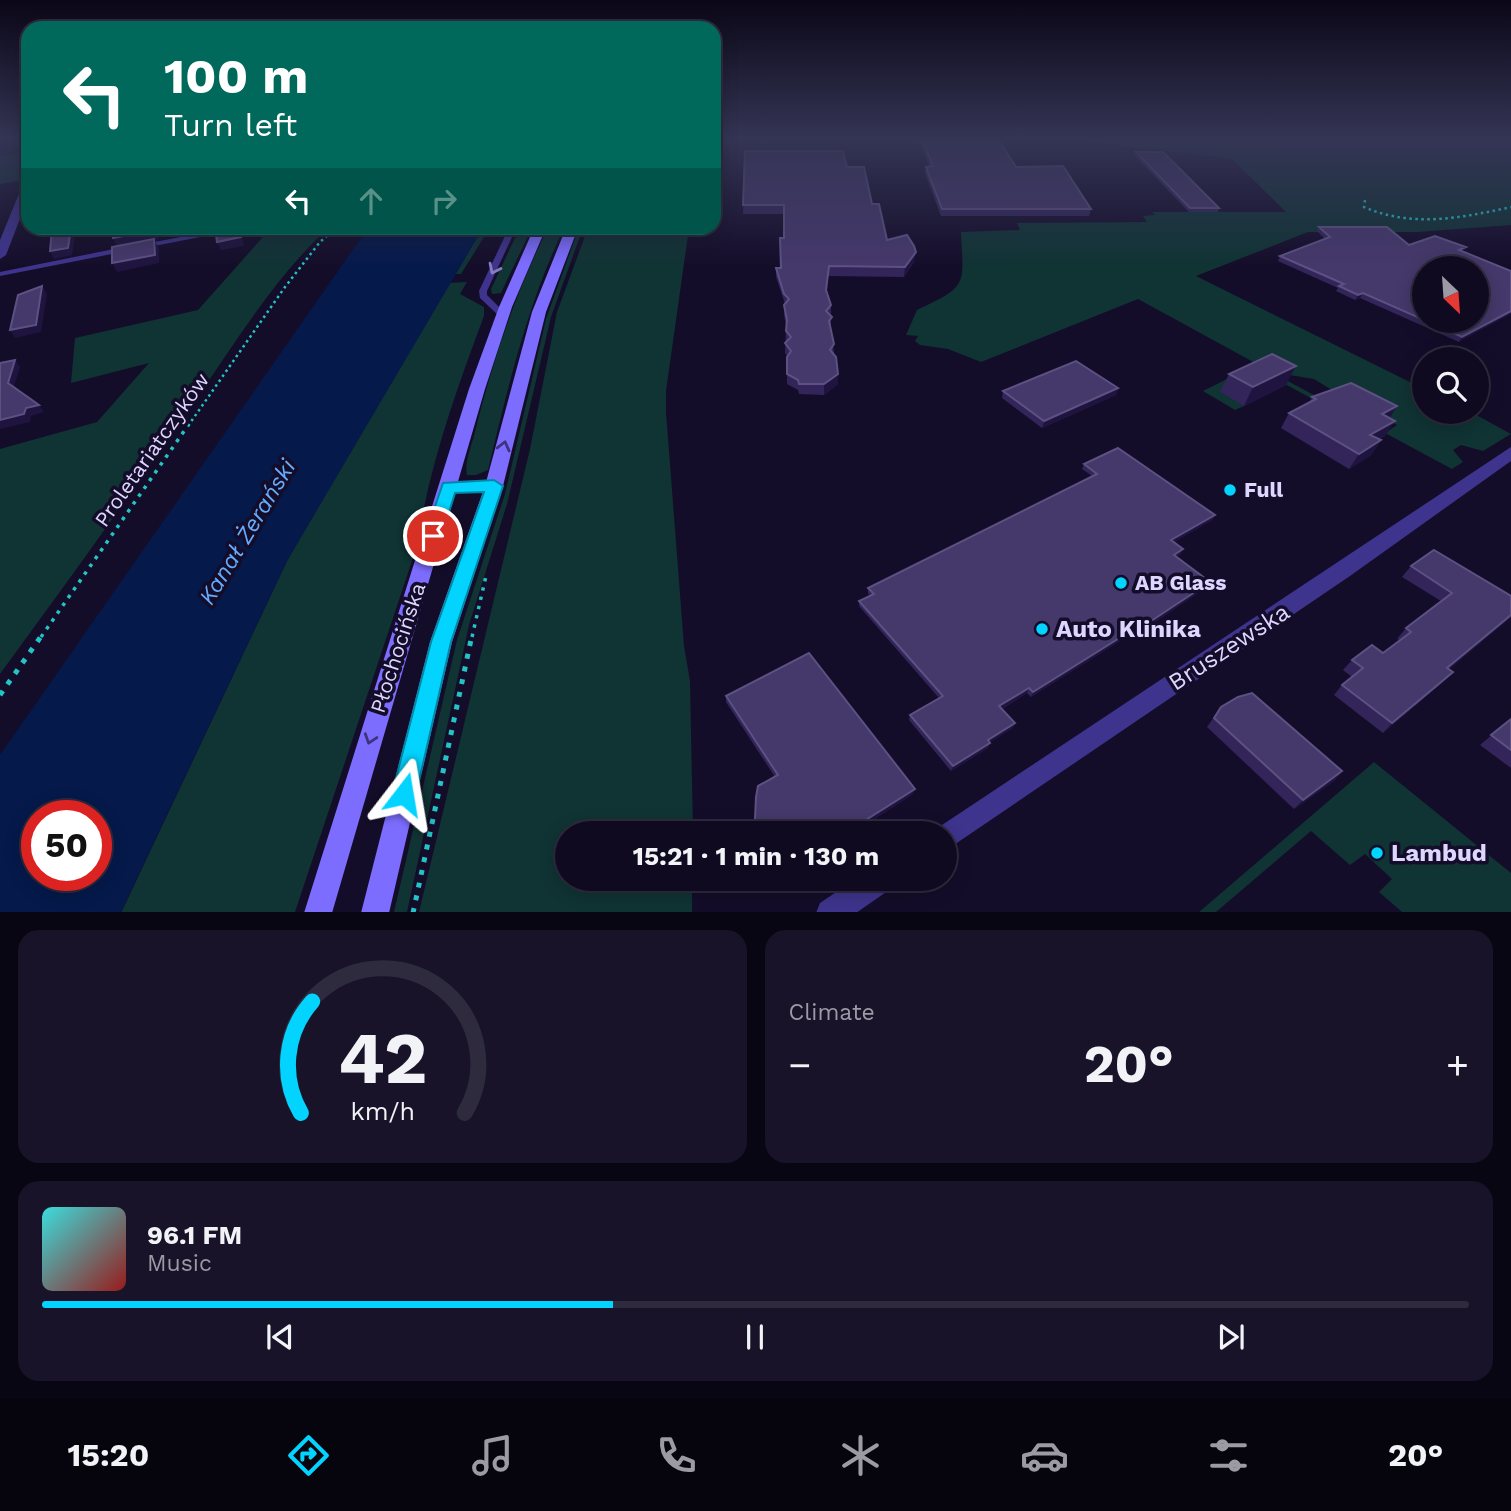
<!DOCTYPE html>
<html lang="en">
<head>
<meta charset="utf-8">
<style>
  body { margin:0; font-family:"Work Sans",sans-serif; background:#181329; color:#f1f3f6; height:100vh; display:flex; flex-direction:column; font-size:26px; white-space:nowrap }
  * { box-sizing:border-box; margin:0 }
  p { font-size:23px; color:#9b9aa5 }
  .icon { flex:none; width:38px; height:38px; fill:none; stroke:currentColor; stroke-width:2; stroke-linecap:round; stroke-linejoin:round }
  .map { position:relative; height:912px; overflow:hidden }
  .side { display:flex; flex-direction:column; gap:18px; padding:18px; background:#080612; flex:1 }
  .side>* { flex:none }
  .hud { position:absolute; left:21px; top:21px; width:700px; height:214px; border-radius:21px; box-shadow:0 4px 18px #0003,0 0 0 2px #2f2b3e; background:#00695c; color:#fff; overflow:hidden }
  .needle { width:46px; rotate:155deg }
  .fabs { position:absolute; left:1412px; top:256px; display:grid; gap:14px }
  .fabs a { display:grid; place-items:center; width:77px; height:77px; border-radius:50%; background:#0f0a20; box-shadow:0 4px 18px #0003,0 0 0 2px #2f2b3e; font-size:35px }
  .speed { position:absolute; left:21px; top:800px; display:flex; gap:14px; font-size:35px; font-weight:700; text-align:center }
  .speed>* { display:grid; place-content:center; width:91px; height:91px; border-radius:50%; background:#0f0a20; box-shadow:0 4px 18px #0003,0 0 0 2px #2f2b3e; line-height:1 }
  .speed .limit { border:10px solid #d22; background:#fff; color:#111 }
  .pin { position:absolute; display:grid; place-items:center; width:60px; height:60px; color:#fff; margin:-30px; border:4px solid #fff; border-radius:50%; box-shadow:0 2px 7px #0007 }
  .me { position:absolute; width:77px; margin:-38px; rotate:14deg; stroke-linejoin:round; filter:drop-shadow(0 0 5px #0008) }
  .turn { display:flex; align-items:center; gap:24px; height:147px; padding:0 28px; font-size:32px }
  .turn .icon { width:91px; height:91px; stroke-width:2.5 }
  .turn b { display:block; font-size:49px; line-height:60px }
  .lanes { display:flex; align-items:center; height:66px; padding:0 28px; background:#0003; justify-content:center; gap:35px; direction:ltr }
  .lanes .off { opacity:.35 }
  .big { font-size:52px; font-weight:700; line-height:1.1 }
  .side .tile { flex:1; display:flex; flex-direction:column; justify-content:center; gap:10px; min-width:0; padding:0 24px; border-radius:21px; background:#181329 }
  .side .dial { align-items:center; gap:0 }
  .dial svg { height:182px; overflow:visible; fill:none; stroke:#2f2b3e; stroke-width:7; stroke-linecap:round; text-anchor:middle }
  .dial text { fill:#f1f3f6; stroke:none }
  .song { display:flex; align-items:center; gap:21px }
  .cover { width:84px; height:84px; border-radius:10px; background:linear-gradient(135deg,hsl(180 70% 55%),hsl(0 70% 35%)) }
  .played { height:7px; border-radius:4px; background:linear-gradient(90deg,#02d3ff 40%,#2f2b3e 40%) }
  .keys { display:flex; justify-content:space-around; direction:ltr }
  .heat { display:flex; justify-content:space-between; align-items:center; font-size:38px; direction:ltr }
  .side .tiles { flex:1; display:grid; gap:18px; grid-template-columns:1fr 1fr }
  .tile:last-child { grid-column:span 2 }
  .trip { position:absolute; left:555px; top:821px; width:402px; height:70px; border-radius:35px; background:#0f0a20; box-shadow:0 4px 18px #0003,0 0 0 2px #2f2b3e; font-weight:700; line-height:70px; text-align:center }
  .tabs { display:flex; height:112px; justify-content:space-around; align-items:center; background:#06040d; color:#9b9aa5 }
  .tabs .icon { width:49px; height:49px }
  .tabs .active { color:#02d3ff }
  .tabs b { font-size:32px; color:#f1f3f6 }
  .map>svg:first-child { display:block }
  .green { fill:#103334 }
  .water { fill:#05194b; fill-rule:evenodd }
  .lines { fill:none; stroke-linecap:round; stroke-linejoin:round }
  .path-far2 { stroke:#23c4c6; stroke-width:2.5; stroke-dasharray:2.5 3.5; stroke-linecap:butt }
  .path-far1 { stroke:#23c4c6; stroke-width:3.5; stroke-dasharray:3.5 6; stroke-linecap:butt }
  .path { stroke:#23c4c6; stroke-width:5; stroke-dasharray:5 8; stroke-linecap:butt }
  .lane { fill:#3e348d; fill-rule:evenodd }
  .street { fill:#3e348d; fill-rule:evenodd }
  .secondary { fill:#7c6dff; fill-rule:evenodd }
  .wall { fill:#332559 }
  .shaded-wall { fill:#1f143f }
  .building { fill:#45386b; stroke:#5d5182; stroke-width:2 }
  .oneway { stroke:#867dc0 }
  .oneway2 { stroke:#3e337f }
  .route { fill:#02d3ff; stroke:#0189a6; stroke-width:2 }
  .poi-dot { fill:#02d3ff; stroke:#140d2a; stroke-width:2.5 }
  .labels { text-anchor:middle; stroke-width:7; stroke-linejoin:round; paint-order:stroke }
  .street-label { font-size:21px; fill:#ded6ff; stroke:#140d2a }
  .poi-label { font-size:21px; font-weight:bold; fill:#ded6ff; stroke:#140d2a; text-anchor:start }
  .water-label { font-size:23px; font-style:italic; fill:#64acff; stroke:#140d2a }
  .near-poi-label { font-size:24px; font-weight:bold; fill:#ded6ff; stroke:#140d2a; text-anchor:start }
  .near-street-label { font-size:24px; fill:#ded6ff; stroke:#140d2a }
</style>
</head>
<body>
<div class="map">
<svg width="1511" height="913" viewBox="0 0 1511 913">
  <rect width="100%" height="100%" fill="#140d2a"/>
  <g class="green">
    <path d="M1078,140H1511V225L1418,232H1308L1196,276L1424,389V411H1469L1511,434L1483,451L1461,445L1453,450L1463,462L1452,469L1385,433L1397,425L1356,405L1314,379L1271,372L1353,416L1349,419L1263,372L1244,406L1235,410L1203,391L1257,364L1138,299L981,362L948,349L920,345L915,341L918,336L906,335L917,310C967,286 964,288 961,232L1020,230L1017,223L1147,222L1143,216L1155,215L1152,212H1286L1232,159Z"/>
    <path d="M28,152L24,162L28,164L23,180L0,184V156Z"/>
    <path d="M271,228H328C272,280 230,351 186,414C125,502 63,588 0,674V449L97,422L149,363L71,383L75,338L198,310Z"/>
    <path d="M483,228H519L484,237L461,274H453Z"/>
    <path d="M548,228H564C527,305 508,387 488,470L476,475H467C464,462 472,445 475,432C492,362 516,292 548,228Z"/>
    <path d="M579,228H583L551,317L507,504L469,625L407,912H394L457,640L505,494L546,319Z"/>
    <path d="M588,228H689L666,391V412L684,646L690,681L693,833H567V878L692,879V912H419L530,449L557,312Z"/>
    <path d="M528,233L529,234L501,293L492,294L491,289L515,238Z"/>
    <path d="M467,282L460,294L484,307V316C456,391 429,466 417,546L295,912L121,913L287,561L448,283Z"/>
    <path d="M1374,762L1511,873V912H1402L1379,892L1392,879L1365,854L1350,865L1311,831L1216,912H1199Z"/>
  </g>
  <path class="water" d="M368,228H483L287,561L121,912H0V755ZM37,816H96V875H37Z"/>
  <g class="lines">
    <g class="path-far2">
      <path d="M1365,200L1364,207C1412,228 1461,218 1511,207"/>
      <path d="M188,426L285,287L320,242L336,228"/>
    </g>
    <g class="path-far1">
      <path d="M41,637L189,424"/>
      <path d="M472,637L486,576"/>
    </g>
    <g class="path">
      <path d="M0,695L42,635"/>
      <path d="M413,913L472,635"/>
    </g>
    <g class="lane">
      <path d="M228,228H240L236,230L144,248L140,246L144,244Z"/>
      <path d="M521,228H530L512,237L487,291V295L506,314L502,317L499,316L480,298L479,291L505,236Z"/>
      <path d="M124,247H127V251L0,276V272Z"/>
    </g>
    <g class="street">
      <path d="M28,181V198L6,255L0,259V240L23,184Z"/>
      <path d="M1511,447V461L1350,576L945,851V833H934L936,829Z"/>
      <path d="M494,480L500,482L503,486L500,490L449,493L443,491L440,487L443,483L449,481Z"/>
      <path d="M857,878H896L892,888L856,913H816L820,903Z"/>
    </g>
    <g class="secondary">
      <path d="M534,228H546L512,307L485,389L332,913H304L469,389L499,307Z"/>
      <path d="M566,228H578L546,312L503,486L452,642L389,913H361L430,642L485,486L532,312Z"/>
    </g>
  </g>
  <g class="wall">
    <path d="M919,140H999L1016,167L1091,209L1089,216H941L925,173L926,167L929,166Z"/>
    <path d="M745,151L847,167L872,204L887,240L914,262L904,277L828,276L827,291L831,305V328L838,384L824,395L799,394L798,390L787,384V356L785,353L786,326L784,315L785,304L776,277V268H781L780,238H784V214H743Z"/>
    <path d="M1136,152L1219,208L1218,212H1189L1135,156Z"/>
    <path d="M1319,227L1409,245L1463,252L1511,271L1459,342L1360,298L1355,300L1336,291L1338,288L1278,261L1280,256L1325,239L1317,231Z"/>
    <path d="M1229,374L1286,385L1244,406L1220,392Z"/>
    <path d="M1118,388L1116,395L1042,428L1002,398L1003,391Z"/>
    <path d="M1312,397L1390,418L1385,436L1379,439L1381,440L1371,455L1349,469L1281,428L1289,413L1309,403Z"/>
    <path d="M1084,464L1215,515L1212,520L1174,542L1181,554L1176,557L1207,587L1131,638L1126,637L1031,697L1027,693L1002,709L1015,723L1013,728L990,742L988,748L951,771L909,720L910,715L939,698L859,606V601L870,596L868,593V588L1092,476L1082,469Z"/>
    <path d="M1411,566L1511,596V617L1449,669L1443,682L1383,733L1334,695L1342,685L1352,677L1343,670L1352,660L1383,653L1400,640L1397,639L1406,628L1441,601L1402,577Z"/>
    <path d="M726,696L913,794L853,833H760L755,825L756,797L775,777L726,702Z"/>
    <path d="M1221,707L1342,771L1334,781L1294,809L1207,727Z"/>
    <path d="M1511,719V768L1480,745Z"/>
  </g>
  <g class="shaded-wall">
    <path d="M44,228H53L57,233L39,237L35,229Z"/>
    <path d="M71,228H76L72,255L54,259L50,251Z"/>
    <path d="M154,228H157L158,239L154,240L159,248V263L117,272L112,263L117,247L113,238Z"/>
    <path d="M239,228H240L241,230L244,246L221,250L217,242Z"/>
    <path d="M916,252L914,262L904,277L905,267Z"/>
    <path d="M42,286L47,294L41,332L15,338L10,330Z"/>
    <path d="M1363,293L1360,298L1355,300L1358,295Z"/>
    <path d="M1511,311V314L1459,342L1462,337Z"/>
    <path d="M15,360L20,367L13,390L8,383Z"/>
    <path d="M1296,366L1286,385L1244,406L1253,387Z"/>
    <path d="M838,374V384L824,395V384Z"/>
    <path d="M1118,388L1116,395L1042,428L1044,421Z"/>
    <path d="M39,405L44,412L31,416L30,422L0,429V420L26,408Z"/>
    <path d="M1397,406L1388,421L1382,414Z"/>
    <path d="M1395,421L1385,436L1361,449L1370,435Z"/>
    <path d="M1381,440L1371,455L1349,469L1359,454Z"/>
    <path d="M1215,515L1212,520L1169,545L1171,540Z"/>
    <path d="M1183,549L1181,554L1171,560L1174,555Z"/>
    <path d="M1210,582L1207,587L1131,638L1133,633Z"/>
    <path d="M1511,615V617L1438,679L1447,668Z"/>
    <path d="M1129,632L1126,637L1031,697L1033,692Z"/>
    <path d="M1453,672L1443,682L1383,733L1392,723Z"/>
    <path d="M1029,688L1027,693L998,711L999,706Z"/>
    <path d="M1015,723L1013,728L986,745L988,740Z"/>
    <path d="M990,743L988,748L951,771L953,766Z"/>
    <path d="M1342,771L1334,781L1294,809L1303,800Z"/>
    <path d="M915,789L913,794L853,833H845Z"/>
  </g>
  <g class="building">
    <path d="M922,140H999L1016,167L1063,166L1091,209H942L926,167L933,166Z"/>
    <path d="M745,151H843L847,167H864L872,204H879L887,240L907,235L914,246L916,252L905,267L829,266L826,290L831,305L826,311L832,317L829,321L834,344L830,350L836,357L838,374L824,384H799L798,380L787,374V357L791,351L785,343L791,337L786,331L787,320L784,305L789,299L784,294L776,268H781L780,238H784V205H743Z"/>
    <path d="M1136,152H1163L1219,208H1190Z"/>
    <path d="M1319,227H1387L1409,245L1435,236L1466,247L1459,250L1511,271V311L1462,337L1425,320H1477V268H1424V320L1363,293L1358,295L1339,286L1344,284L1280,256L1330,237Z"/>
    <path d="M52,228H71L68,248L50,251Z"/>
    <path d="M113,228H154V230L113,238Z"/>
    <path d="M215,228H239L241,237L217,242Z"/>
    <path d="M154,239L155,255L112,263V247Z"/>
    <path d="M42,286L36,325L10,330L18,295Z"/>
    <path d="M1272,354L1296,366L1253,387L1229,374Z"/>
    <path d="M15,360L8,383L39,405L26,408L24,414L0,420V363Z"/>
    <path d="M1076,361L1118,388L1044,421L1003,391Z"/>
    <path d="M1351,383L1397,406L1382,414L1395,421L1370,435L1381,440L1359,454L1289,413L1316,399L1312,397Z"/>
    <path d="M1118,448L1215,515L1171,540L1183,549L1174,555L1210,582L1133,633L1129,632L1033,692L1029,688L999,706L1015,723L988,740L990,743L953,766L910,715L943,696L859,601L874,594L868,588L1097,474L1084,464Z"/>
    <path d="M1434,550L1511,596V615L1447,668L1453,672L1392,723L1342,685L1363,668L1352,660L1372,645L1383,653L1411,632L1406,628L1452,593L1411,566Z"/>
    <path d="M809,653L915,789L845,833H764L755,819L756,797L758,786L778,775L726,696Z"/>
    <path d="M1252,693L1342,771L1303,800L1214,718L1221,707L1238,697Z"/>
    <path d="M1511,719V750L1491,735Z"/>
  </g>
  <defs><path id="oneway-chevron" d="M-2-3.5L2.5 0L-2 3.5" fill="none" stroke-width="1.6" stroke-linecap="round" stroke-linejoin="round" transform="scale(1.75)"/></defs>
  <use class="oneway" href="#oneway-chevron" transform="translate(494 269) rotate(116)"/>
  <g class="oneway2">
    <use href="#oneway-chevron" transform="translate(504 446) rotate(-76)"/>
    <use href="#oneway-chevron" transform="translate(370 739) rotate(108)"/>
  </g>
  <linearGradient id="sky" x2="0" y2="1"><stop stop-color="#0b0717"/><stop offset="0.52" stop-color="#343555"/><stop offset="1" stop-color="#343555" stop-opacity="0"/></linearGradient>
  <rect width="1511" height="267" fill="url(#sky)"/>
  <path class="route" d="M494,480L503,486L451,642L416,794L412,802L404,805L396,802L392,794L431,642L484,492L455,493L440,541H427L425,536L443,483Z"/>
  <g class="poi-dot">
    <circle cx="1230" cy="490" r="7"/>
    <circle cx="1121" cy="583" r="7"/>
    <circle cx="1042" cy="629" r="7"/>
    <circle cx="1377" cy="853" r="7"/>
  </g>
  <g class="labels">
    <g class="street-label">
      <text transform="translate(152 450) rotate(-55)" y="7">Proletariatczyków</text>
      <text transform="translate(398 648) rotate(-72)" y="7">Płochocińska</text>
    </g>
    <g class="poi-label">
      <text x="1244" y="497">Full</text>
      <text x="1135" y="590">AB Glass</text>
    </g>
    <g class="water-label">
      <text transform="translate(247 532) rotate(-59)" y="8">Kanał Żerański</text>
    </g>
    <g class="near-poi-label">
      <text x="1056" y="637">Auto Klinika</text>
      <text x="1391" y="861">Lambud</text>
    </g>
    <g class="near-street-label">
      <text transform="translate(1229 647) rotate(-33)" y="8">Bruszewska</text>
    </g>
  </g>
</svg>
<div class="fabs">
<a><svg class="needle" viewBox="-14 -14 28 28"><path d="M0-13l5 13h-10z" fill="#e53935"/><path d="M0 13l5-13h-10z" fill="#9b9aa5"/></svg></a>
<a><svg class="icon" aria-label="search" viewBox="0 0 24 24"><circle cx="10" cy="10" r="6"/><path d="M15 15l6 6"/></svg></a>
</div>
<div class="speed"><div class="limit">50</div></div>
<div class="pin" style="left:433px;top:536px;background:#d93025"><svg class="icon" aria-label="arrive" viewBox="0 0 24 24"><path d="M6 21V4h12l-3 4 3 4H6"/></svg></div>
<svg class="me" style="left:404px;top:794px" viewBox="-20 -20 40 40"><path d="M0-17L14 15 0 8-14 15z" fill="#02d3ff" stroke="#fff" stroke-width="4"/></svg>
<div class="trip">15:21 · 1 min · 130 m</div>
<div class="hud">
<div class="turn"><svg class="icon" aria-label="left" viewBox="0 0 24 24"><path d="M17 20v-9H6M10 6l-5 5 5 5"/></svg><div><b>100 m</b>Turn left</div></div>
<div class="lanes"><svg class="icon" aria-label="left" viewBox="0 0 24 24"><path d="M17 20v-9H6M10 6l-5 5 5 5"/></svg><svg class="icon off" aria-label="ahead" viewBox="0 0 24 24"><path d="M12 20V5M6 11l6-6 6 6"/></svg><svg class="icon off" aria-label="right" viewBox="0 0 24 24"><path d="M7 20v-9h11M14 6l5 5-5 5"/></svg></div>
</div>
</div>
<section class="side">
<div class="tiles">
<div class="tile dial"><svg viewBox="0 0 100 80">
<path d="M14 69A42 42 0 1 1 86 69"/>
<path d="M14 69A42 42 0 0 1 19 20" stroke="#02d3ff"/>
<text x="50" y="56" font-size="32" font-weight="700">42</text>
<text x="50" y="72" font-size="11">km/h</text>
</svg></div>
<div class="tile"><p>Climate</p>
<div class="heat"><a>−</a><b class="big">20°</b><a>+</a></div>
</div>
<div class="tile">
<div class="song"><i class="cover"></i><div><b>96.1 FM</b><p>Music</p></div></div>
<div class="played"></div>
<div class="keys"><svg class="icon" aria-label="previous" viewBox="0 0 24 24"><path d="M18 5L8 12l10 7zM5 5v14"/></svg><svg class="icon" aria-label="pause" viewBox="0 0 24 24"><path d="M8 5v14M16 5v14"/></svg><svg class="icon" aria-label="next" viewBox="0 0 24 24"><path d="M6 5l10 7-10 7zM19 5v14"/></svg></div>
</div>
</div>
</section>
<nav class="tabs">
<b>15:20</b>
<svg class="icon active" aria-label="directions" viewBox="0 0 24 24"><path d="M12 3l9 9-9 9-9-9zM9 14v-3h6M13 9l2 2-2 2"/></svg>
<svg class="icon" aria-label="music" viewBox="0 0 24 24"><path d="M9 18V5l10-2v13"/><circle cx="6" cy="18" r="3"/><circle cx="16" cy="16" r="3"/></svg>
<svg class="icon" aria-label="phone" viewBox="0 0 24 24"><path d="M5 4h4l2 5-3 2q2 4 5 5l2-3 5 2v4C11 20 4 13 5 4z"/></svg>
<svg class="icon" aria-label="climate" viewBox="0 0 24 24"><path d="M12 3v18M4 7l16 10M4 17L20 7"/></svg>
<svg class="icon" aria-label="car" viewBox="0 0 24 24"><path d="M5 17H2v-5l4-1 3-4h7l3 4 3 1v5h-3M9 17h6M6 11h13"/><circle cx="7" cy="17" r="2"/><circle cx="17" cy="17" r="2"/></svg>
<svg class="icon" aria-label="filters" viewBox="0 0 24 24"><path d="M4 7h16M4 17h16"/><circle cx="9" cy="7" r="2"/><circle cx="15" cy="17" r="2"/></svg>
<b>20°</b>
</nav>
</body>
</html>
